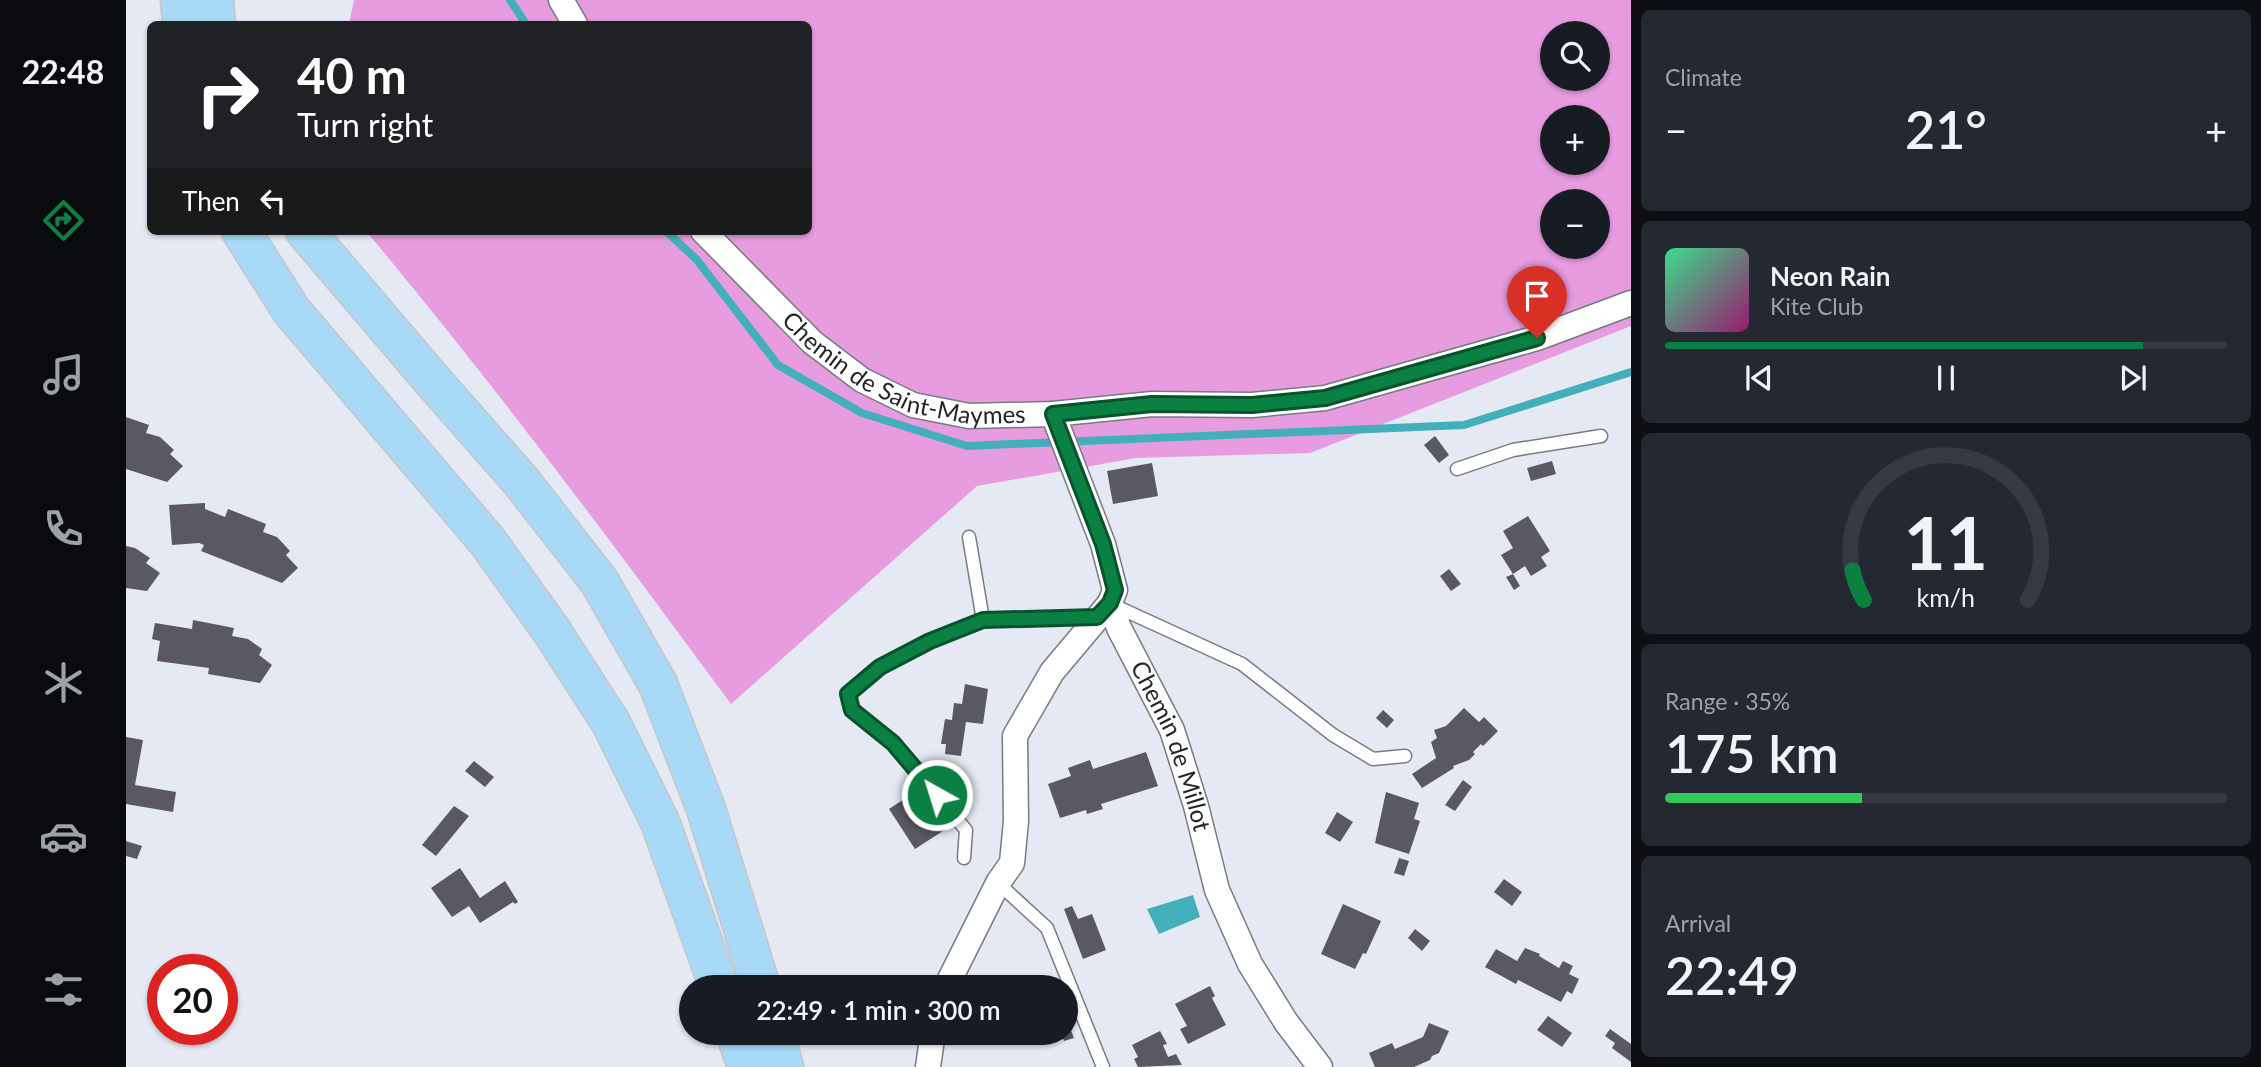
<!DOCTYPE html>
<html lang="en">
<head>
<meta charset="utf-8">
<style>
  body { margin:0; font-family:Lato,sans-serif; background:#242831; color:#f1f3f6; height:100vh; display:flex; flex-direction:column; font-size:26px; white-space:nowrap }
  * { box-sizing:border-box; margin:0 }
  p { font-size:23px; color:#9ea1a6 }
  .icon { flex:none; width:38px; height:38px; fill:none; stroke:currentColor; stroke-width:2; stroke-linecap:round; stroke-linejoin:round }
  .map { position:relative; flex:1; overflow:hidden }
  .drawer { display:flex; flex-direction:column; gap:10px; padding:10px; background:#0d0f14; width:630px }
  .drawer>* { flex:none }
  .guide { position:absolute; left:21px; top:21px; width:665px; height:214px; border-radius:10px; box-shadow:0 2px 5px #0004; background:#202124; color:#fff; overflow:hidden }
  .fabs { position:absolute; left:1414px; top:21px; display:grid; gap:14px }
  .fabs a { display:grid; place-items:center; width:70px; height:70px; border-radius:50%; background:#171b24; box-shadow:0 2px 5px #0004; font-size:35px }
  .speed { position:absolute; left:21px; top:954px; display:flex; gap:14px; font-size:35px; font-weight:700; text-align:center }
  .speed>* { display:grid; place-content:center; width:91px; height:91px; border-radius:50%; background:#171b24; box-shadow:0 2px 5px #0004; line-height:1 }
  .speed .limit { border:10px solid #d22; background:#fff; color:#111 }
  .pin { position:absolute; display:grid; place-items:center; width:60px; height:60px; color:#fff; margin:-72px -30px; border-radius:50% 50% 50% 0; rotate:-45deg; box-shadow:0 0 7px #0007 }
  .pin .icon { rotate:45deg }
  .me { position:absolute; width:77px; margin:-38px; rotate:321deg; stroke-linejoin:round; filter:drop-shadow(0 0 5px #0008) }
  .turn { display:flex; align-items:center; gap:24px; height:147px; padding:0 35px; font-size:32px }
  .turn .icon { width:91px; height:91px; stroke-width:2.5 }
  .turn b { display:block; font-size:49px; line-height:60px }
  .then { display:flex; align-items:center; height:66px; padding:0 35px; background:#0003; gap:14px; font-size:26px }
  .big { font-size:52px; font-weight:600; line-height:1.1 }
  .drawer .widget { flex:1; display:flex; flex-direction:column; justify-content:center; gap:10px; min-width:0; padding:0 24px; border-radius:10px; background:#242831 }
  .drawer .dial { align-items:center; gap:0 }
  .dial svg { height:182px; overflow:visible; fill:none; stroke:#363941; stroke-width:7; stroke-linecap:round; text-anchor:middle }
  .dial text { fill:#f1f3f6; stroke:none }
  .song { display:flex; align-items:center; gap:21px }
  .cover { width:84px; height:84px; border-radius:10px; background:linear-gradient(135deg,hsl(150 70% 55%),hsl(320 70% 35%)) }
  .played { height:7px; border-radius:4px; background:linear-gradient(90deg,#0b8043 85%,#363941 85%) }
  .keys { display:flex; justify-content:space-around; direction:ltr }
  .heat { display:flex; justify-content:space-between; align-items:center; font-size:38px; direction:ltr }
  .charge { height:10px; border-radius:5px; background:linear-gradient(90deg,#34c759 35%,#363941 0) }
  .trip { position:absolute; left:553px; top:975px; width:399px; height:70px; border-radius:35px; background:#171b24; box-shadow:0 2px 5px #0004; font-weight:600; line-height:70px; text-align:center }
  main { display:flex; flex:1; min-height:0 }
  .tabs { display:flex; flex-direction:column; width:126px; justify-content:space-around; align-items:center; background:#090b0e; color:#9ea1a6 }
  .tabs .icon { width:49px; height:49px }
  .tabs .on { color:#0b8043 }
  .tabs b { font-size:32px; color:#f1f3f6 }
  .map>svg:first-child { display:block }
  .forest { fill:#e69cdf; fill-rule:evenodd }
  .water { fill:#43afbb }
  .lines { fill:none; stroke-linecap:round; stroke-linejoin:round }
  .stream { stroke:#43afbb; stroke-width:8 }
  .building { fill:#5a5860 }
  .service-casing { stroke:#777b84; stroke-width:15 }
  .minor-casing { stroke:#777b84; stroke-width:27 }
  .primary-casing { stroke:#c6c6c7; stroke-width:41 }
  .service { stroke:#fff; stroke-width:12 }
  .minor { stroke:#fff; stroke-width:24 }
  .primary { stroke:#a8d9f7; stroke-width:38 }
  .route-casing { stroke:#07532c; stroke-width:18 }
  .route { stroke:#0b8043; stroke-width:12 }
  .labels { text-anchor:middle; stroke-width:7; stroke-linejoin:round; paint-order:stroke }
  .street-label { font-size:24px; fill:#242529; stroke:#fff }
</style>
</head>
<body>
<main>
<nav class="tabs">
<b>22:48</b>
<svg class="icon on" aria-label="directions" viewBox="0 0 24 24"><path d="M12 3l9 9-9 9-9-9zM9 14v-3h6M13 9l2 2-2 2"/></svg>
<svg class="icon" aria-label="music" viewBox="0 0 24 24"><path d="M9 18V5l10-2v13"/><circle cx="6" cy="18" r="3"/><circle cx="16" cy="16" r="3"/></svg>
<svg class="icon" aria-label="phone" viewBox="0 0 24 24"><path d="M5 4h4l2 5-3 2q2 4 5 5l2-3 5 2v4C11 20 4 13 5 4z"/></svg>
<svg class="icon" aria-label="climate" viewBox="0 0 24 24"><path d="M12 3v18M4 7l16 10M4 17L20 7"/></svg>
<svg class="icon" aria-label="car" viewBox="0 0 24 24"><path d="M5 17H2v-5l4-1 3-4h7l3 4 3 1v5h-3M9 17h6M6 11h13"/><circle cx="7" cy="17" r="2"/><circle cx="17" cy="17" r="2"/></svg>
<svg class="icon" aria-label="filters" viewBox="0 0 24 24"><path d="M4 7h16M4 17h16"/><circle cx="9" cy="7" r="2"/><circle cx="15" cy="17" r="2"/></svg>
</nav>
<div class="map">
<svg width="1505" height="1067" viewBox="0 0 1505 1067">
  <rect width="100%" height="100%" fill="#e5e9f3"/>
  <path class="forest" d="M228,0H1505V326L1184,453L1010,458L851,486L605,704C487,544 368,384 240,231H682V24H223ZM1426,33H1472V79H1426ZM1426,117H1472V163H1426ZM1426,201H1472V247H1426Z"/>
  <path class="water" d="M1067,895L1074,917L1033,934L1021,909Z"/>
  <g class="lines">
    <g class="stream">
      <path d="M384,0L400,24"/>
      <path d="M540,231L571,260L652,365L736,413L841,446L1338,425L1505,372"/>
    </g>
  </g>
  <g class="building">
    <path d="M0,417L23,425L20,433L34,437L48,450L44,454L57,466L41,482L0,469Z"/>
    <path d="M1309,436L1323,455L1313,463L1298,445Z"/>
    <path d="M1426,461L1430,474L1405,481L1401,468Z"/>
    <path d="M1026,463L1032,496L987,504L981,471Z"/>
    <path d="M79,503V509L99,517L102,509L140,524L137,532L151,537L164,551L160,555L172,568L156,583L75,551L78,545L73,543L46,545L43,505Z"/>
    <path d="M1402,516L1424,551L1415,557L1421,566L1405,576L1399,566L1387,574L1394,586L1388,590L1380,577L1387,574L1375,555L1387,548L1377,531Z"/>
    <path d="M0,546L9,548L24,558L20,563L34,573L21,591L0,588Z"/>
    <path d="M1323,569L1335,584L1325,591L1314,576Z"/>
    <path d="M67,620L108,628L106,636L122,639L136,649L133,655L146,665L134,683L82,674L83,668L31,661L34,641L26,639L29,623L66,629Z"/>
    <path d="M839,684L862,689L857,724L840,722L835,756L819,754L820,744H815L819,719L826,720L828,703L836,704Z"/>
    <path d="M1338,708L1353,722L1358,717L1372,731L1357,746L1355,744L1347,752L1349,754L1343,760L1327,766L1328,768L1296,788L1286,774L1310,758L1305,742L1311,738L1308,730L1320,726Z"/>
    <path d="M1257,710L1268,720L1261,728L1250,718Z"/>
    <path d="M0,737L17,740L9,785L50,792L47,812L0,804Z"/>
    <path d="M1020,752L1032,786L975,804L977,809L961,814L960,810L934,818L922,784L945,776L942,768L964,760L967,769Z"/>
    <path d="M348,761L368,777L359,787L339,771Z"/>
    <path d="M1337,780L1346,787L1329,811L1319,805Z"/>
    <path d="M795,788L820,829L789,849L763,809Z"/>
    <path d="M1260,792L1293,803L1288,819L1294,821L1283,854L1249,843Z"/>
    <path d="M328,806L343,816L310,856L296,845Z"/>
    <path d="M1211,812L1227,822L1214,842L1199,833Z"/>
    <path d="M0,841L16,846L11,859L0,856Z"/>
    <path d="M1273,858L1283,861L1278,876L1268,873Z"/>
    <path d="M334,868L354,898L379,881L392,902L389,904L387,902L354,923L343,906L326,917L305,888Z"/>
    <path d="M1378,879L1396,892L1386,906L1368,892Z"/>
    <path d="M1217,904L1255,921L1240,954L1237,953L1229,969L1195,954Z"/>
    <path d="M946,906L952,919L966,914L980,950L957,959L938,909Z"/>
    <path d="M1289,929L1304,941L1296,951L1282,938Z"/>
    <path d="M1399,948L1414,954L1413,956L1433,968L1437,961L1447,966L1443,974L1453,979L1446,994L1441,991L1435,1002L1392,980L1390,984L1359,967L1370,949L1391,961Z"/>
    <path d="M1084,986L1089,996L1086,998L1100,1025L1062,1044L1054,1029L1061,1026L1049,1004Z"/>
    <path d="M1422,1016L1446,1033L1436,1047L1411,1030Z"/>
    <path d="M940,1018L948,1038L938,1041L934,1032H940Z"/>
    <path d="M1303,1023L1323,1031L1313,1053L1306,1056L1304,1060L1288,1067H1249L1243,1053L1266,1043L1269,1049L1297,1037Z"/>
    <path d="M1484,1029L1505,1044V1062L1486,1048L1489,1043L1479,1036Z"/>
    <path d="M1034,1031L1041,1044L1037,1045L1042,1057L1050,1054L1056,1065L1012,1067L1008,1059L1012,1057L1006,1045Z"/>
  </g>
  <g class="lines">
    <g class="service-casing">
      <g id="service">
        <path d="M1331,469L1387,450L1475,436"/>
        <path d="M843,537L857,620"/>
        <path d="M987,605L1116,664L1207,735L1247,759L1279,756"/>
        <path d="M838,858L840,830L767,743L726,711L722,693L754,667L804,641L857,620L971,617"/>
        <path d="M872,883L921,928L977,1067"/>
      </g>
    </g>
    <g class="minor-casing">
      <g id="minor">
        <path d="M435,0L449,24"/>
        <path id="s1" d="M577,231L686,342L736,380L787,405L843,416L927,414L1026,404L1126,405L1199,398L1411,338L1505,303"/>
        <path id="s2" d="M927,414L977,544L989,590L984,603L993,628L1046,730L1070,806L1091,890L1124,964L1160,1022L1194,1067"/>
        <path d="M820,987L872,883L886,863L890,821L889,736L926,672L984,603"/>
        <path d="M802,1067L807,1032"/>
      </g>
    </g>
    <g class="primary-casing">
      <g id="primary">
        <path d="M54,0L56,24"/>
        <path d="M88,0L90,24"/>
        <path d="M115,231L165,310L362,542L425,630L485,723L534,822L593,987"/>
        <path d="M179,231L306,380L394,480L473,581L532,684L580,809L635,987"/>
        <path d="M609,1032L621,1067"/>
        <path d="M648,1032L658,1067"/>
      </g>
    </g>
    <use href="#service" class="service"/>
    <use href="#minor" class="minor"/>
    <use href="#primary" class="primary"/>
  </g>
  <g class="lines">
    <g class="route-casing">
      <path id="route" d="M811,795L767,743L726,710L722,694L754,667L804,641L857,620L971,617L984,603L989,590L977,544L927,414L1026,404L1126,405L1199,398L1411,338"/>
    </g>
    <use href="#route" class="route"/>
  </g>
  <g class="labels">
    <g class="street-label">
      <text dy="8" stroke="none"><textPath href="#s1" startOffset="254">Chemin de Saint-Maymes</textPath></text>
      <text dy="8" stroke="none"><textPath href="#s2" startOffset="357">Chemin de Millot</textPath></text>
    </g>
  </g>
</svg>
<div class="fabs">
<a><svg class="icon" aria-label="search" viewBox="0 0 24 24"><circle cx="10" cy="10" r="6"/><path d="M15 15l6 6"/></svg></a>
<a>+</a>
<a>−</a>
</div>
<div class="speed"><div class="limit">20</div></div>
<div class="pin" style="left:1411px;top:338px;background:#d93025"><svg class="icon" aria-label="arrive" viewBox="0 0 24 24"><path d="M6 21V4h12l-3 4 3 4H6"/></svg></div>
<svg class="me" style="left:811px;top:795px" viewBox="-20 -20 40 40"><circle r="17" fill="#0b8043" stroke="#fff" stroke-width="3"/><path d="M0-11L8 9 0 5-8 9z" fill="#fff"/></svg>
<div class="trip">22:49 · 1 min · 300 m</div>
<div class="guide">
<div class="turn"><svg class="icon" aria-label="right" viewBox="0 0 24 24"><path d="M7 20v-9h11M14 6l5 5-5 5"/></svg><div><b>40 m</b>Turn right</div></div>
<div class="then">Then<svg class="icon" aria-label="left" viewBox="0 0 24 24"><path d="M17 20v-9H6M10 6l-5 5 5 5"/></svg></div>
</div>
</div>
<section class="drawer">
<div class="widget"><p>Climate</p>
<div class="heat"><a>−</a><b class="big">21°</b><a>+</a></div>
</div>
<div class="widget">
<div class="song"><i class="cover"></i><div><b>Neon Rain</b><p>Kite Club</p></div></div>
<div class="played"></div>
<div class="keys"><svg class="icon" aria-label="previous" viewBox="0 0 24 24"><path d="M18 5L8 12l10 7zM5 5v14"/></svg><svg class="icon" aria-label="pause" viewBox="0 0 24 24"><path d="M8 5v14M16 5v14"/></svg><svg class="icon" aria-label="next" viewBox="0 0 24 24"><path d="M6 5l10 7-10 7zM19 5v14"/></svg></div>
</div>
<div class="widget dial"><svg viewBox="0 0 100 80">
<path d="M14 69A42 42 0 1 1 86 69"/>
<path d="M14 69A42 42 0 0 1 9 56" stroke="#0b8043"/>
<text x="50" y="56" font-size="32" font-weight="700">11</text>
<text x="50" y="72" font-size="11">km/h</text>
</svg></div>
<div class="widget"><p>Range · 35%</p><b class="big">175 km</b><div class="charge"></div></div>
<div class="widget"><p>Arrival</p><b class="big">22:49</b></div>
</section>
</main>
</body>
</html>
